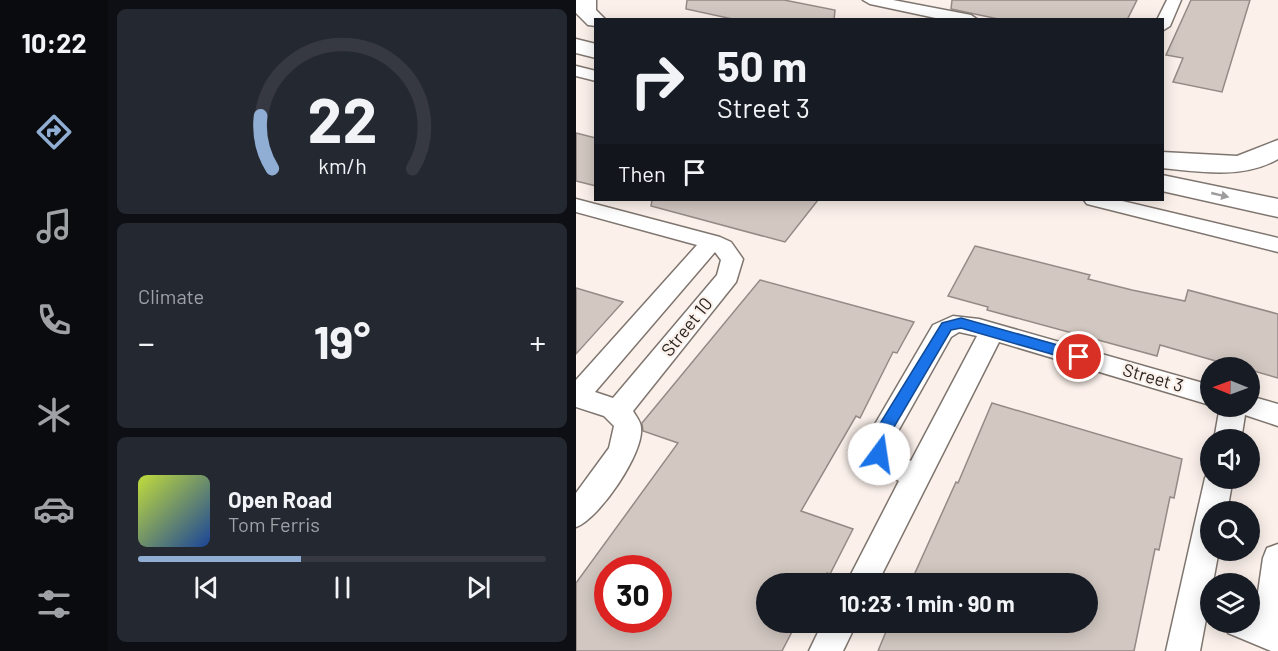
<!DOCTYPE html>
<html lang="en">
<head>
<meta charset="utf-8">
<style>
  body { margin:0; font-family:Barlow,sans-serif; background:#242831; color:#f1f3f6; height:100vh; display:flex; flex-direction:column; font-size:22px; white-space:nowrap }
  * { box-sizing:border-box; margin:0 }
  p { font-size:20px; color:#9ea1a6 }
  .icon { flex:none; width:33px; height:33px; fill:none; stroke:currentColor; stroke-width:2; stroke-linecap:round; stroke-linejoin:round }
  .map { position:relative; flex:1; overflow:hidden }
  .side { display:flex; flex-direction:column; gap:9px; padding:9px; background:#0d0f14; width:468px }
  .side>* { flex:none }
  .banner { position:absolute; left:18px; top:18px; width:570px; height:183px; border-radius:0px; box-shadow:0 3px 15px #0003; background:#171b24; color:#f1f3f6; overflow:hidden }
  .needle { width:39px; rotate:271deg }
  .buttons { position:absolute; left:624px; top:357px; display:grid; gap:12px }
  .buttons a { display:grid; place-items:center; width:60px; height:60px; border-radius:50%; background:#171b24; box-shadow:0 3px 15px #0003; font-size:30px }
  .speed { position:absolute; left:18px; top:555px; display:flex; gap:12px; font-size:30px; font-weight:700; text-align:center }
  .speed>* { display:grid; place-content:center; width:78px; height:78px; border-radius:50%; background:#171b24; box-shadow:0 3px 15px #0003; line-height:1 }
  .speed .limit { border:9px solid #d22; background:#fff; color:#111 }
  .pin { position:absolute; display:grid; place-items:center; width:51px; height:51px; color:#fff; margin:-26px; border:3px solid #fff; border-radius:50%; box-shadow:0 2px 6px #0007 }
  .me { position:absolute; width:66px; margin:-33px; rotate:14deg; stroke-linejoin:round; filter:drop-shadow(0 0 4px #0008) }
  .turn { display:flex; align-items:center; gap:21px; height:126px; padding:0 24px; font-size:27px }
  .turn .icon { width:78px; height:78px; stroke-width:2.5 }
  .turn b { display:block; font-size:42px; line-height:51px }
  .then { display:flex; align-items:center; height:57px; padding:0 24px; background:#0003; gap:12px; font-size:22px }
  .big { font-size:45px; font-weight:700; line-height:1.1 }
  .side .card { flex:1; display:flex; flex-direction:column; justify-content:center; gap:9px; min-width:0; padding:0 21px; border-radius:9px; background:#242831 }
  .side .dial { align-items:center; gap:0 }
  .dial svg { height:156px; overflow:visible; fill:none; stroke:#363941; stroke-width:7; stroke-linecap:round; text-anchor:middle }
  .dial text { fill:#f1f3f6; stroke:none }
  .song { display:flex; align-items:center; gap:18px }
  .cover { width:72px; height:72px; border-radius:9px; background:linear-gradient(135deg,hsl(70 70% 55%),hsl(220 70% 35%)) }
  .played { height:6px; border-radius:3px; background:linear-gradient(90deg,#90aed3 40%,#363941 40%) }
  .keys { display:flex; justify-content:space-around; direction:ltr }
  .heat { display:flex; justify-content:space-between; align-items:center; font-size:33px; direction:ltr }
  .trip { position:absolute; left:180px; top:573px; width:342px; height:60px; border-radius:30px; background:#171b24; box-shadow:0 3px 15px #0003; font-weight:700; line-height:60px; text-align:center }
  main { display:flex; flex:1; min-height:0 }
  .dock { display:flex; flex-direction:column; width:108px; justify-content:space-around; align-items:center; background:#090b0e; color:#9ea1a6 }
  .dock .icon { width:42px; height:42px }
  .dock .active { color:#90aed3 }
  .dock b { font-size:27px; color:#f1f3f6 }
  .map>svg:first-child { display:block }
  .building { fill:#d2c7c1; stroke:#958a85; stroke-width:1.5; fill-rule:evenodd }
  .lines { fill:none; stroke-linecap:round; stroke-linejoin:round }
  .street-casing { stroke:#7f756f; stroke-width:3 }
  .secondary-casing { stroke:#7f756f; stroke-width:3 }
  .street { fill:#fff; fill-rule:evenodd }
  .secondary { fill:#fff; fill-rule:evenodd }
  .oneway { fill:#9e9c9c }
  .route { fill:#1a73e8; stroke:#114b97; stroke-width:1.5 }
  .labels { text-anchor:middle; stroke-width:4.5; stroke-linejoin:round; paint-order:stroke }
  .street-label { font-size:18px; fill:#282422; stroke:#fbf0ea }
</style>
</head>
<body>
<main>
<nav class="dock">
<b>10:22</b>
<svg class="icon active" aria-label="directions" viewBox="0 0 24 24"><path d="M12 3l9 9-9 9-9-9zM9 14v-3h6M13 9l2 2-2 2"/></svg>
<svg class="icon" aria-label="music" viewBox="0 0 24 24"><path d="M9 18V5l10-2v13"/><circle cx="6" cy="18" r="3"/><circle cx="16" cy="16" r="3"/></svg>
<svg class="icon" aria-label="phone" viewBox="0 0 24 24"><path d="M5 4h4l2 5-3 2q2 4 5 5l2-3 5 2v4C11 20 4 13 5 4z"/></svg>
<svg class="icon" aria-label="climate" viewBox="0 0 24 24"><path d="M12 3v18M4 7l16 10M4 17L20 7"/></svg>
<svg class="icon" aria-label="car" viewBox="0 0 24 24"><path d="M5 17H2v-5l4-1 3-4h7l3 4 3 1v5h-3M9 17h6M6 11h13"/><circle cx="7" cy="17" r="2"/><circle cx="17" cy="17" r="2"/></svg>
<svg class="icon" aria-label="filters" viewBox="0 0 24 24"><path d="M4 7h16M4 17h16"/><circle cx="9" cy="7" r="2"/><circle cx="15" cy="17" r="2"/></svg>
</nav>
<section class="side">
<div class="card dial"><svg viewBox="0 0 100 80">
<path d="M14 69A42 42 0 1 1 86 69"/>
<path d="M14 69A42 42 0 0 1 8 42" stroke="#90aed3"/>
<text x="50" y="56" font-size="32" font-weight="700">22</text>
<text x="50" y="72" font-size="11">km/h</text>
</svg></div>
<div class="card"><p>Climate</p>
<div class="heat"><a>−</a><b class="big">19°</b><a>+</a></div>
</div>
<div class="card">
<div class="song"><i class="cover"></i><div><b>Open Road</b><p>Tom Ferris</p></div></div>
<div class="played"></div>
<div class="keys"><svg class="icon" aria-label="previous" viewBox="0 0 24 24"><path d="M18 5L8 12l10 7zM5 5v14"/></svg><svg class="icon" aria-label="pause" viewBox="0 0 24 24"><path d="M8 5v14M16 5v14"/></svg><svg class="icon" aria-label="next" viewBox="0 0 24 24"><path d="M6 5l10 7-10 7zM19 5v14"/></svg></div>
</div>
</section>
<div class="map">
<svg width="702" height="651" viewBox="0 0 702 651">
  <rect width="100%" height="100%" fill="#fbf0ea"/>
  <g class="building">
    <path d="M111,0H208L259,10L258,20H161L110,9Z"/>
    <path d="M376,0H561L551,20H427L375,9Z"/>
    <path d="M615,0H674L646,92L597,82L607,58L590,55Z"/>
    <path d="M0,133L20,138V186L0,181Z"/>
    <path d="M76,200H242L209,242L75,206Z"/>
    <path d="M399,246L514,275L512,279L556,290L609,301L612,290L702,314V378L674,370V368H664L584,345L581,356L411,310L412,307L372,296Z"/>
    <path d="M184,280L338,322L321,353L317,352L284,418L280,416L225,511L277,529L254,574L251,573L246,584H190V622H221L206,651H0V583L102,443L67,431L66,423ZM32,568H82V620H32Z"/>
    <path d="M0,288L47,302L0,354Z"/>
    <path d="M416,403L606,459L598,498L594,497L583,550L579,549L558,651H302L314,622H414L441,632L443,622H512V584H334L380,482L382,483Z"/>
  </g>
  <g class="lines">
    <g class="street-casing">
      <g id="street">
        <path d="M287,0H317L395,15L402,20H369L294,4Z"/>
        <path d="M591,0H605L594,26L586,31V20H581Z"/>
        <path d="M0,66L20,71V81L0,76Z"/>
        <path d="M0,199L144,237L155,242L167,259L160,282L57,411C60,416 65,422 65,428C68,453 23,519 0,527V493L33,448L38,426L28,416L0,407V380L121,245L0,212ZM139,252L145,260L141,275L37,398L19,392Z"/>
        <path d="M508,200H542L702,238V252L511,204Z"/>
        <path d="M377,316L403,319L634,385V405L423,342L301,584H270L323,481L297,468L289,446L295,431L357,325ZM383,332L401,336L335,461L319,453L317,446L321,433L375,337Z"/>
        <path d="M674,396L702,404V426L669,415L665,440H638L644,406H674Z"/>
        <path d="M634,469V478H657L651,512H634V550H643L624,651H590L629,478Z"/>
        <path d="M702,544V651H695L652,633L647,622H674V611L679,613L687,558L691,548Z"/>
        <path d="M247,622H281L267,651H233Z"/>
      </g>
    </g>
    <g class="secondary-casing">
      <g id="secondary">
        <path d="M0,0H20V10L30,20H20V26L12,25L0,13Z"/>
        <path d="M0,39L20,44V58L0,53Z"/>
        <path d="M702,140V159C667,179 624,172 586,168V152L661,156Z"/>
        <path d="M586,175L702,199V217L586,191Z"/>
      </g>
    </g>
    <use href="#street" class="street"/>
    <use href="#secondary" class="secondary"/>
  </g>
  <defs><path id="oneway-solid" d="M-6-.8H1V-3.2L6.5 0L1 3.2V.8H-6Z" transform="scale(1.5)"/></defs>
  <use class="oneway" href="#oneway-solid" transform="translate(644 195) rotate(13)"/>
  <path class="route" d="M385,318L503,351L510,357L503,362L385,328L375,330L315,432L309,459H298L295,446L300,430L366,323Z"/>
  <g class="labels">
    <g class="street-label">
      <text transform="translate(111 327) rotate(-51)" y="6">Street 10</text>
      <text transform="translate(577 378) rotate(16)" y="6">Street 3</text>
    </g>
  </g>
</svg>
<div class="buttons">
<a><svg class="needle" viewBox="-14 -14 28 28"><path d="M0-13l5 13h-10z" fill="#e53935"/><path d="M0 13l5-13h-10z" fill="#9ea1a6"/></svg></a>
<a><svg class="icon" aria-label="sound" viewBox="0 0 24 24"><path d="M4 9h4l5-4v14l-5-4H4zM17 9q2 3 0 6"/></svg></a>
<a><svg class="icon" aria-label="search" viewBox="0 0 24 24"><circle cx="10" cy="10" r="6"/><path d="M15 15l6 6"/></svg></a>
<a><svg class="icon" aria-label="layers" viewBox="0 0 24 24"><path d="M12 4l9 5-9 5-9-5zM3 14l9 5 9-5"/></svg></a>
</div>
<div class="speed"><div class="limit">30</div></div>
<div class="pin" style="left:503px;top:357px;background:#d93025"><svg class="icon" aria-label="arrive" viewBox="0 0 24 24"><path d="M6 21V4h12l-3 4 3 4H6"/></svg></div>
<svg class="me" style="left:303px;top:454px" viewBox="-20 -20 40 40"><circle r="19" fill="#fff"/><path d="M0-13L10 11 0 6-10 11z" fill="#1a73e8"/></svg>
<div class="trip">10:23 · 1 min · 90 m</div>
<div class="banner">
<div class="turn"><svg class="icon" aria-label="right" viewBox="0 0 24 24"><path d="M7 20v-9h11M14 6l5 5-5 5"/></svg><div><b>50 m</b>Street 3</div></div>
<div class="then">Then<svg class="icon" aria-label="arrive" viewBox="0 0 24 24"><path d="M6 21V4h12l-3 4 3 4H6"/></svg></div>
</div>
</div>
</main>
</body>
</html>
